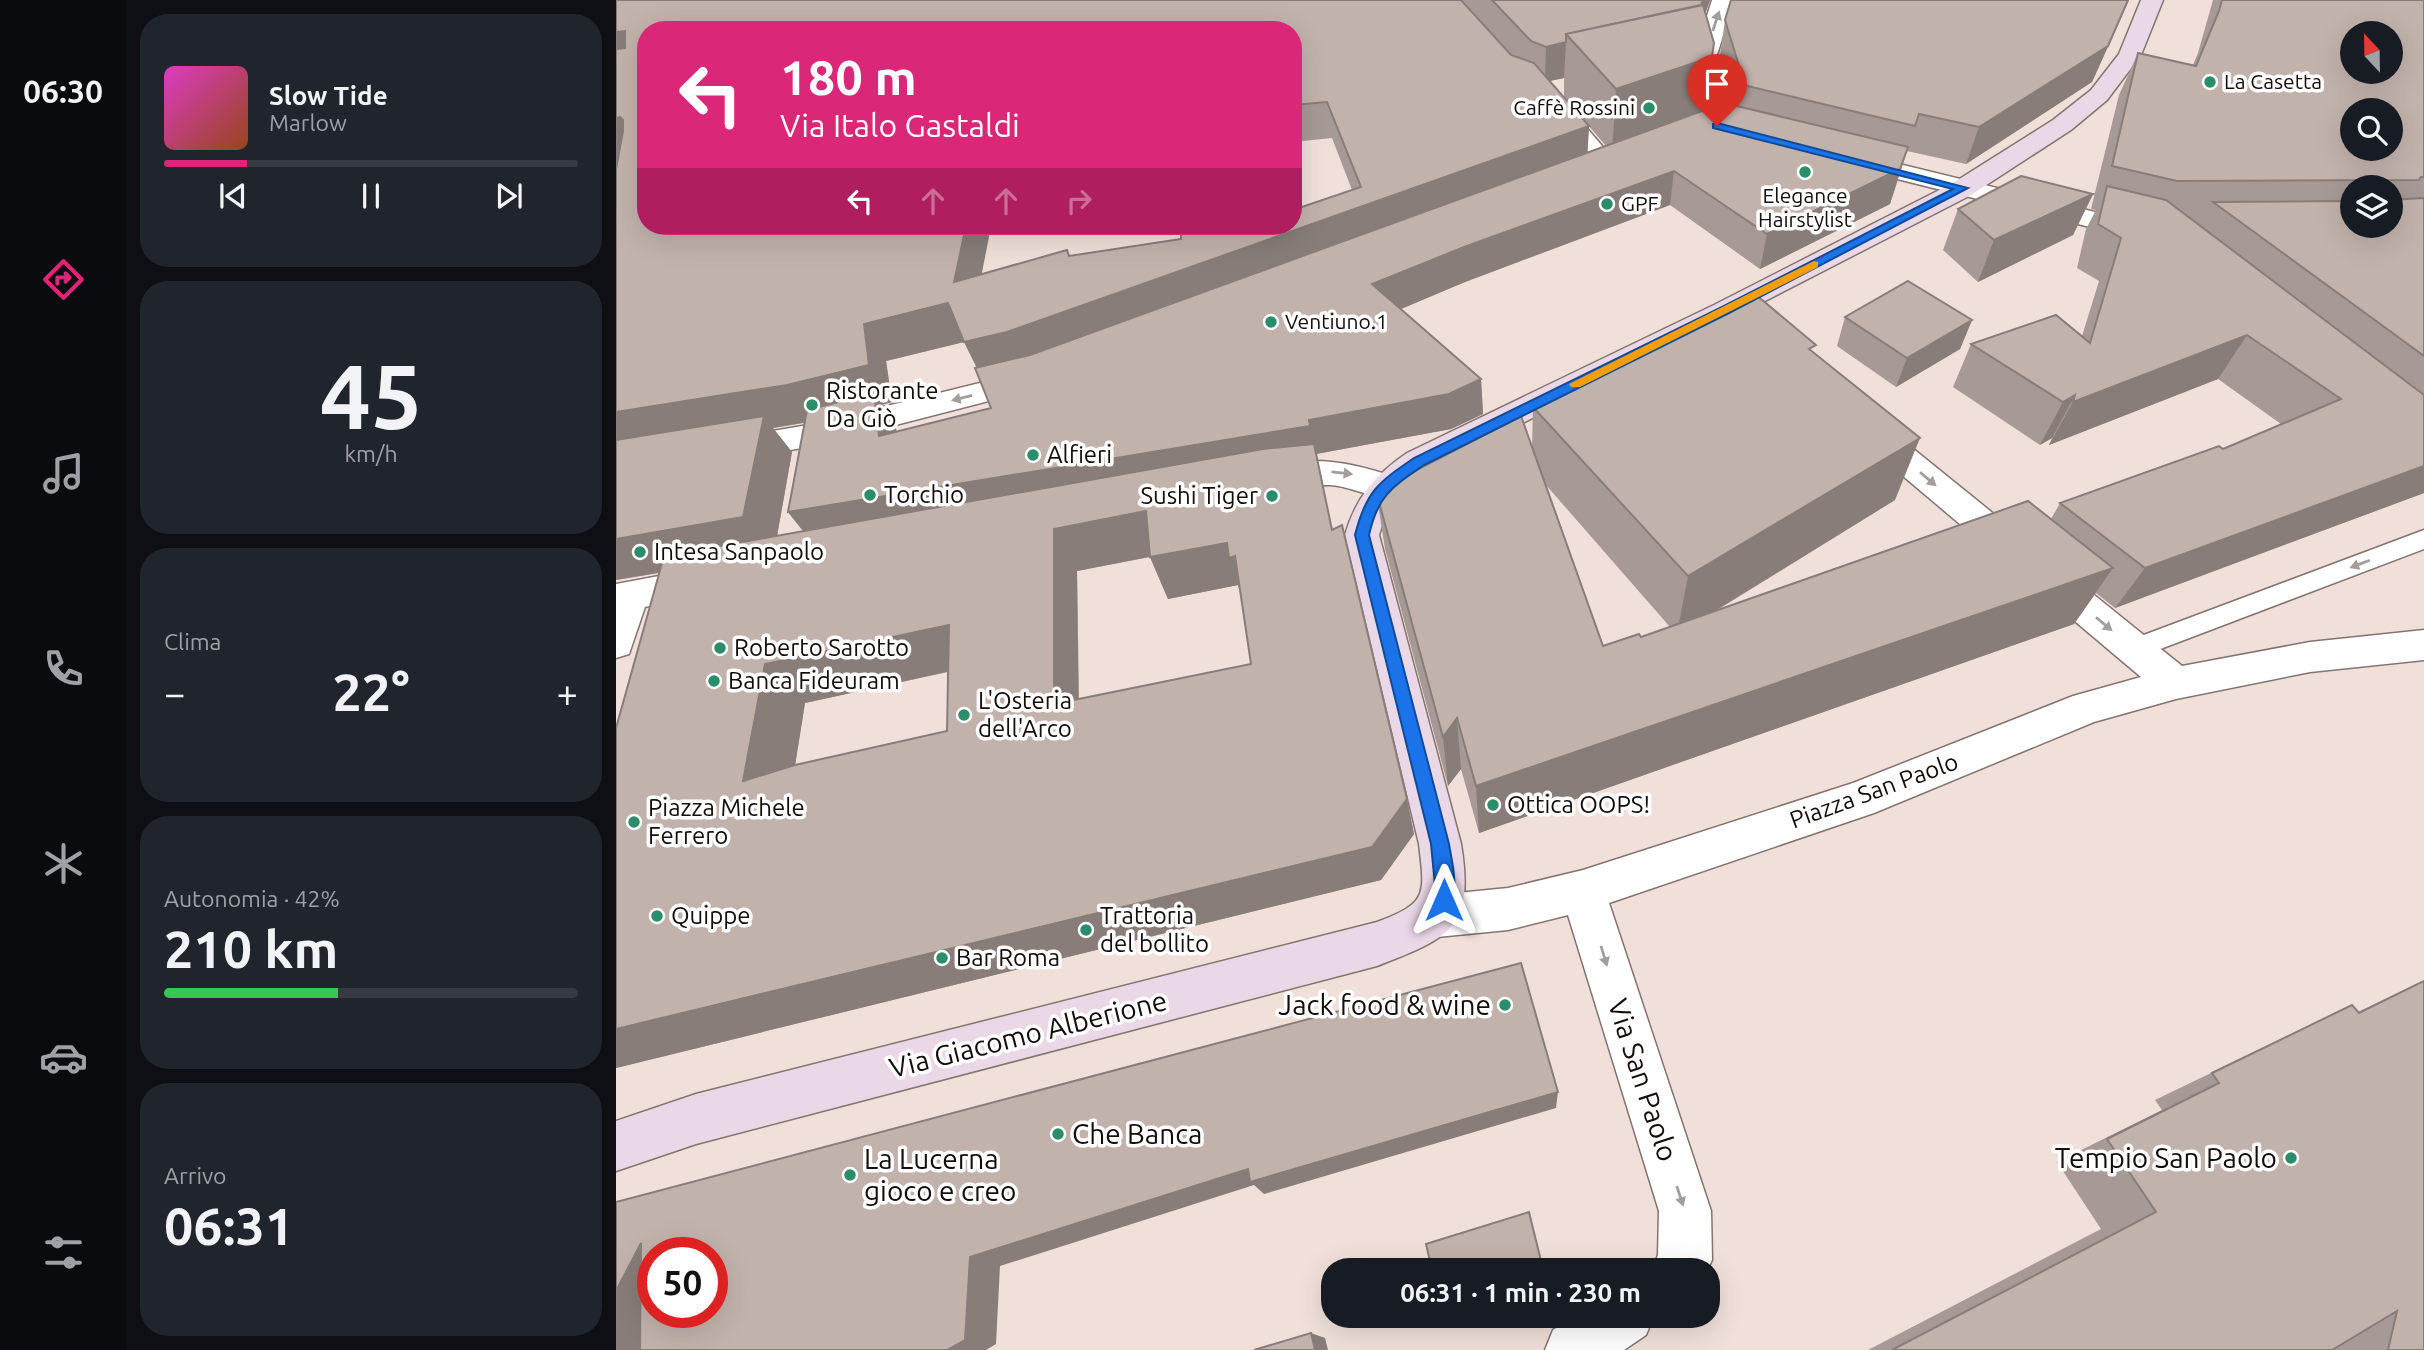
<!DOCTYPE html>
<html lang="it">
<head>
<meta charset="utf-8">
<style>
  body { margin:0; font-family:Ubuntu,sans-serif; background:#20242c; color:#f1f3f6; height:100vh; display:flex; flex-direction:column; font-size:26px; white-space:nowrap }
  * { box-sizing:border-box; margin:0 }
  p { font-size:23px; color:#9ea1a6 }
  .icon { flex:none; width:38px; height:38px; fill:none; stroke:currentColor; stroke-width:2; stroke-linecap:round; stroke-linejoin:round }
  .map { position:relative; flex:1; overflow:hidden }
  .details { display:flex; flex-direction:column; gap:14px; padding:14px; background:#0d0f14; width:490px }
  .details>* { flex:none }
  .banner { position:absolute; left:21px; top:21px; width:665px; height:214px; border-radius:28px; box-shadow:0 7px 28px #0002; background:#db2777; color:#fff; overflow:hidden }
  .needle { width:46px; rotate:338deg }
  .fabs { position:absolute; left:1724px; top:21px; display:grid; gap:14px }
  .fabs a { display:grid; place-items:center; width:63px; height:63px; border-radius:50%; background:#171b24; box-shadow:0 7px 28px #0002; font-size:35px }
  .speed { position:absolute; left:21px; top:1237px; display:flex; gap:14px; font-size:35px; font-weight:700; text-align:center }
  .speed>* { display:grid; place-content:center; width:91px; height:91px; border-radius:50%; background:#171b24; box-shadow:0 7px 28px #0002; line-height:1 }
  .speed .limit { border:10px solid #d22; background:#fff; color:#111 }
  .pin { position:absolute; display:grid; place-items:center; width:60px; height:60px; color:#fff; margin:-72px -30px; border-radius:50% 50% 50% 0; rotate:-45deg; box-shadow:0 0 7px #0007 }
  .pin .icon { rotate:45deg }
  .me { position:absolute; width:77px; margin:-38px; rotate:0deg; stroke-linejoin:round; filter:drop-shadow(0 0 5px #0008) }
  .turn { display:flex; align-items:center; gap:24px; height:147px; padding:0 28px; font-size:32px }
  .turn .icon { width:91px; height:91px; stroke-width:2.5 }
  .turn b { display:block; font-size:49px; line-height:60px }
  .lanes { display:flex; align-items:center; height:66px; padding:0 28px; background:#0003; justify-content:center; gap:35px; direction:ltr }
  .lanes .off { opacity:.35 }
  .big { font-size:52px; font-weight:700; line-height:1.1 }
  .details .tile { flex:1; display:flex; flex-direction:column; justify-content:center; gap:10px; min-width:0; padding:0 24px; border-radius:28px; background:#20242c }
  .details .dial { align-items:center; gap:0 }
  .dial b { font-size:91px; line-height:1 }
  .song { display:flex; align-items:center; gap:21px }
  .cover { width:84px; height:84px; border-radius:10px; background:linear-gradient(135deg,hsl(310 70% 55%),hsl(20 70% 35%)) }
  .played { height:7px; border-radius:4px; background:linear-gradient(90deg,#db2777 20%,#363941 20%) }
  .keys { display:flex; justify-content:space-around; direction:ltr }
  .heat { display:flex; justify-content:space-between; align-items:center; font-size:38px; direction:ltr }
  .charge { height:10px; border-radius:5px; background:linear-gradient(90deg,#34c759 42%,#363941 0) }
  .trip { position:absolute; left:705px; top:1258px; width:399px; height:70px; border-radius:28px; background:#171b24; box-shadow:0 7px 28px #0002; font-weight:700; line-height:70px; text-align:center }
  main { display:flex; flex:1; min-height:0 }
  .tabs { display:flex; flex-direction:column; width:126px; justify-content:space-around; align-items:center; background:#090b0e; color:#9ea1a6 }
  .tabs .icon { width:49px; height:49px }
  .tabs .current { color:#db2777 }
  .tabs b { font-size:32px; color:#f1f3f6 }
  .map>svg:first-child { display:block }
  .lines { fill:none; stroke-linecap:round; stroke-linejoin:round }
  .lane-casing { stroke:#83746f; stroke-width:3 }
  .street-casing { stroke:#83746f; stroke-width:3 }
  .secondary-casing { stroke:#83746f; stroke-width:3 }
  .lane { fill:#fff; fill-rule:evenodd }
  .street { fill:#fff; fill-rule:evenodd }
  .secondary { fill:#ebd8e6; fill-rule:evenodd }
  .wall { fill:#a79994; fill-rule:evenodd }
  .shaded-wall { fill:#887d78 }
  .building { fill:#c2b2ac; stroke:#887d78; stroke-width:2; fill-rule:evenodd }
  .oneway { fill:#a19f9e }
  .route { fill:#1a73e8; stroke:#114b97; stroke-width:2 }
  .slow { fill:#f59e0b }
  .poi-dot { fill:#298e69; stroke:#fff; stroke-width:2.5 }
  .labels { text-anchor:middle; stroke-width:7; stroke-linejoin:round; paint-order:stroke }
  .far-poi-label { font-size:21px; fill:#130e0c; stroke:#fff; text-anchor:start }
  .poi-label { font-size:24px; fill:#130e0c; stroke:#fff; text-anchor:start }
  .street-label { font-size:24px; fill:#130e0c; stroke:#fff }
  .near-poi-label { font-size:28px; fill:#130e0c; stroke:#fff; text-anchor:end }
  .near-street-label { font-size:28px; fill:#130e0c; stroke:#fff }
</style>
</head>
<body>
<main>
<nav class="tabs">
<b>06:30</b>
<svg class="icon current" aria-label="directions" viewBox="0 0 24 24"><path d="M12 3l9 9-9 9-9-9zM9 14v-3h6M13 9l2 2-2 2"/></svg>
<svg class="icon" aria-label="music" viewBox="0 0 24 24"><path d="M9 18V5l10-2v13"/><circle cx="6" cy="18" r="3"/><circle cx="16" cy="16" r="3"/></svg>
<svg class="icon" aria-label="phone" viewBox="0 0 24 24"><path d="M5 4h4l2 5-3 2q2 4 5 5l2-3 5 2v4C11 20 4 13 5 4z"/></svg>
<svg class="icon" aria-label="climate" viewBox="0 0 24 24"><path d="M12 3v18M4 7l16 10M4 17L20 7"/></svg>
<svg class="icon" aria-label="car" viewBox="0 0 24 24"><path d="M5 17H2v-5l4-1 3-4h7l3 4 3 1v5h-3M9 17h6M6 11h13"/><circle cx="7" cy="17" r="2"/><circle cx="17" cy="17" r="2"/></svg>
<svg class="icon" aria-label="filters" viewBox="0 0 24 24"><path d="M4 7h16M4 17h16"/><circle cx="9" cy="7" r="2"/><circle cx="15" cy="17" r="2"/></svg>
</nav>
<section class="details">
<div class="tile">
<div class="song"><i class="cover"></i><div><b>Slow Tide</b><p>Marlow</p></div></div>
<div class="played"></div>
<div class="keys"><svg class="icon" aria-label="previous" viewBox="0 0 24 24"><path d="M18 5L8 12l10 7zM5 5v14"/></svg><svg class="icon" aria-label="pause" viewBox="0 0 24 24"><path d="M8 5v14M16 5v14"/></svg><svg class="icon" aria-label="next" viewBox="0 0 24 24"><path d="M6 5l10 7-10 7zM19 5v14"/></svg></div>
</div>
<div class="tile dial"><b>45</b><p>km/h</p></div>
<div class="tile"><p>Clima</p>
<div class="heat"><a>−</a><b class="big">22°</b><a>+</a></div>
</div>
<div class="tile"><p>Autonomia · 42%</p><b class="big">210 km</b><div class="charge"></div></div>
<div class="tile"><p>Arrivo</p><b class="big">06:31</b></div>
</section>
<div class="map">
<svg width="1808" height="1350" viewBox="0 0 1808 1350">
  <rect width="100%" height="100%" fill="#f1e0da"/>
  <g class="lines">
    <g class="lane-casing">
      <path id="lane" d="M1808,530V549L1518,659L1509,656L1505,649L1509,642Z"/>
    </g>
    <g class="street-casing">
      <g id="street">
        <path d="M1096,0H1118L1101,55L1116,106L1114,122L1141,129L1144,134L1141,139C1125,143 1108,135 1092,131L1089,126L1092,106L1079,55Z"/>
        <path d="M937,96L945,98L999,161L1003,166L999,171L990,174L981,171L929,108L925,103L929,98Z"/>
        <path d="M1234,152L1536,226L1540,232L1536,238L1526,240L1225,165L1221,160L1225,155Z"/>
        <path d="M420,369L431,372L435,379L431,386L198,446L114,460L102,457L98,449L102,441L114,438L198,424Z"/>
        <path d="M1253,419L1264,422L1566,666L1694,642L1808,630V660L1694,672L1560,699L1478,722L1258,813L993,903L1095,1211L1096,1260L1091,1270H1036L1042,1255L1043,1211L952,915L892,930L821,937L805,931L799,916L805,901L821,895L892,888L967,870L1237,783L1457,696L1525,677L1242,438L1237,430L1242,422Z"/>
        <path d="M697,461C726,461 752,468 779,477L784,486L779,495C758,501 736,486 714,485C690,484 664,494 641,487L636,479L641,471Z"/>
        <path d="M91,567L104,571L109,581L104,591L29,607L13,654L0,658V584Z"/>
        <path d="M960,1316H1038L1030,1335L1008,1350H929L937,1330Z"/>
      </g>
    </g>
    <g class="secondary-casing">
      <path id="secondary" d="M1525,0H1547L1525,55L1491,100L1455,130L1355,195L1118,317L815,469C787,489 773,501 763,535L845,844C859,929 833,938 761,966L80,1144L0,1171V1121L80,1094L761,922C812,903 809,895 803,844L729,535C740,497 759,475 791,453L1098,305L1337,183L1437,120L1475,90L1503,54Z"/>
    </g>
    <use href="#lane" class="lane"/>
    <use href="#street" class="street"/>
    <use href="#secondary" class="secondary"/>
  </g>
  <g class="wall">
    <path d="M0,0H845L895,55L846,0H1094L1089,13L1098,43L1089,110L1108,103L1118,105L1104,55L1109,20L1115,0H1513L1476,82L1350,164L1291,151L1274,204L1144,269L1054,205L849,282L785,309L865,379L867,414L835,429L700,454L716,530L726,525L791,799L798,834L765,880L0,1068V728L43,573L0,580ZM30,30H677V142L716,138L736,190L677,210V226H565V239L453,256L451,250L365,274L375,226H30ZM948,78V97L990,146L971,153L973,126L933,81ZM348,342L361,368H359L375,408L280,432V428L265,405L276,402L270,361ZM188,423L172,512L187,531L161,536L176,452L157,428ZM534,557L552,599L622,585L624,592L635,664L463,699L461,571ZM332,672L331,731L179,765L189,703Z"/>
    <path d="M1597,0H1808V493L1499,608L1480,593L1458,624L863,833L845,769L832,786L769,549L760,491L916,447L917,407L1198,352L1279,500L1098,612L1435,519L1444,503L1607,449L1665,424L1602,379L1433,445L1436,438L1424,445L1337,387L1355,344L1466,336L1483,281L1461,268L1470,229L1480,210L1475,209L1503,95L1522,53L1577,65L1582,53ZM1736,187H1774V226H1736ZM930,485L1054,627L1025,637L987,646Z"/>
    <path d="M1477,194L1457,235L1362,282L1327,250L1342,209Z"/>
    <path d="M1229,317L1356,320L1344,349L1280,387L1221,346Z"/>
    <path d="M1808,980V1350H1252L1485,1229L1441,1162L1546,1110L1539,1100L1736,1005L1742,1012Z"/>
  </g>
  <g class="shaded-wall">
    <path d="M1087,0H1094L1078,48L983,70Z"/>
    <path d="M1513,0L1476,82L1350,164L1363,127Z"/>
    <path d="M9,31L30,63L0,70V32Z"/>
    <path d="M950,42L948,78L929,82L930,47Z"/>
    <path d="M1098,43L1087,120L996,153L1000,89Z"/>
    <path d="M4,117L29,154L0,196V118Z"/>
    <path d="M973,126L971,163L367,380L348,342Z"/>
    <path d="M1292,147L1274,204L1144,269L1151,234Z"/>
    <path d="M1058,171L1054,205L849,282L761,319L756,284L848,247Z"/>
    <path d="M1477,194L1457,235L1362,282L1378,240Z"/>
    <path d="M350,226H375L357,319L338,282Z"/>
    <path d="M332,303L352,341L270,361L276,402L265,405L280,428L286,470L197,421L157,428L176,452L158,553L0,580V412L248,324Z"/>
    <path d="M1356,320L1344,349L1280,387L1291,358Z"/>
    <path d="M1631,335L1602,379L1433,445L1457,402Z"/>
    <path d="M865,379L867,414L835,429L700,454L701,460L199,546L172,512L693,420Z"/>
    <path d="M1459,395L1436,438L1424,445L1447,402Z"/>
    <path d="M1304,438L1279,500L1061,634L1072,576Z"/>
    <path d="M1808,466V493L1499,608L1529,568Z"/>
    <path d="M530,511L548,554L461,571L463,742L438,704V529Z"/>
    <path d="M611,543L619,556L627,600L622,585L552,599L534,557Z"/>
    <path d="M1497,568L1458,624L863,833L860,786Z"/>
    <path d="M333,625L362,665L189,703L171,816L127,781L149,664Z"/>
    <path d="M841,718L845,769L832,786L827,737Z"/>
    <path d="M791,799L798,834L765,880L0,1068V1029Z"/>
    <path d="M942,1092L940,1108L648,1194L638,1185L384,1266L380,1344L370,1350H331L354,1257L632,1169Z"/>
    <path d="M25,1243L42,1312L23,1350H0V1291Z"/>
    <path d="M695,1333L709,1338L712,1350H699Z"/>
  </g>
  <g class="building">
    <path d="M0,0H845L895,55L918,63L973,126L391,332L348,342L332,303L248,324L253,365L171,385L0,412V169L7,131V120L4,117L0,118V49L9,48V31L0,32ZM30,30H677V105L711,102L745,187L677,210V226H565V239L453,256L451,250L338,282L350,226H30Z"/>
    <path d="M876,0H1087L1085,5L950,34V42L930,47L915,41Z"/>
    <path d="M1115,0H1512L1492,46L1363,127L1303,114L1299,126L1123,84L1124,69L1109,20Z"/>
    <path d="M1606,0H1808V177H1805L1803,180L1561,181L1496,166L1522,53L1580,66L1603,11ZM1736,33H1774V72H1736ZM1736,110H1774V149H1736Z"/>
    <path d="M1087,5L1098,43L1096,57L1000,89L950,34Z"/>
    <path d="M1108,103L1292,147L1284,169L1151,234L1058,171L848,247L756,284L865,379L833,394L693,420L694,426L172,512L191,410L258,393L263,436L375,408L359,368L414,355Z"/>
    <path d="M1405,176L1477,194L1378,240L1342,209Z"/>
    <path d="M1491,186L1550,200L1808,395V466L1529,568L1444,503L1603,446L1607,449L1725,399L1631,335L1457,402L1459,395L1447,402L1355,344L1440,315L1474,343L1505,238L1482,224Z"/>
    <path d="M1808,198V356L1597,202L1736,201V226H1774V200Z"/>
    <path d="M1292,281L1356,320L1291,358L1229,317Z"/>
    <path d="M1139,294L1200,345L1193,349L1304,438L1072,576L917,407Z"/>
    <path d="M148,416L127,517L0,539V440Z"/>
    <path d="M905,416L987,646L1023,634L1025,637L1412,501L1497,568L860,786L841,718L827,737L760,491Z"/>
    <path d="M698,444L716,530L726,525L791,799L756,847L0,1029V728L48,556L647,449ZM530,511L534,557L611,543L613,558L619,556L635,664L438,704V529ZM333,625L331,731L179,765L127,781L149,664Z"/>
    <path d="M905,963L942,1092L634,1182L632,1169L354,1257L349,1340L331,1350H24L25,1243L0,1291V1202ZM37,1253H96V1312H37Z"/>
    <path d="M1808,981V1350H1772L1781,1311L1716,1350H1276L1540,1212L1491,1139L1603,1083L1596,1073L1736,1005L1743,1013Z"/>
    <path d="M913,1212L927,1269L922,1270H816L810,1244Z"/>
    <path d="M695,1333L699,1350H638Z"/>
  </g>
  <defs><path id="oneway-solid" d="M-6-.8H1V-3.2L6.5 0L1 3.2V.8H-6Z" transform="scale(1.75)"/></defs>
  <g class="oneway">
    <use href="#oneway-solid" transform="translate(1100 21) rotate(-72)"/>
    <use href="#oneway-solid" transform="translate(346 398) rotate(166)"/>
    <use href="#oneway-solid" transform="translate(726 473) rotate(6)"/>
    <use href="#oneway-solid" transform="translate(1312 479) rotate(40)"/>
    <use href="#oneway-solid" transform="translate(1744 564) rotate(159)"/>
    <use href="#oneway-solid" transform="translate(1488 624) rotate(40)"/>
    <use href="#oneway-solid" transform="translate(988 956) rotate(73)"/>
    <use href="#oneway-solid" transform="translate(1064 1196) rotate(72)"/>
  </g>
  <path class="route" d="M1101,123L1352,188L1113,313L808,465C776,487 762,495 753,535L833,844C836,863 843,887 834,906L828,909L821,906L815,844L739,535C750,491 763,482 798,458L1104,308L1337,189L1097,128V124Z"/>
  <path class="slow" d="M1198,261L1202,262V267L964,387H955L953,384Z"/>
  <g class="poi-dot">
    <circle cx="1594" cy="82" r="7"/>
    <circle cx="1033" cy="108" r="7"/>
    <circle cx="1189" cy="172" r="7"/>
    <circle cx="991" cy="204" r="7"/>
    <circle cx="655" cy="322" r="7"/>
    <circle cx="196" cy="405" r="7"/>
    <circle cx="417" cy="455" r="7"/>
    <circle cx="254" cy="495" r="7"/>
    <circle cx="656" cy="496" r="7"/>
    <circle cx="24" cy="552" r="7"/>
    <circle cx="104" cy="648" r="7"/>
    <circle cx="98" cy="681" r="7"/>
    <circle cx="348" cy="715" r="7"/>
    <circle cx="877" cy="805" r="7"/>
    <circle cx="18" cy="822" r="7"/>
    <circle cx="41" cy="916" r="7"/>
    <circle cx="470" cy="930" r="7"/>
    <circle cx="326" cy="958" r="7"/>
    <circle cx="889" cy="1005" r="7"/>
    <circle cx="442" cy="1134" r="7"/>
    <circle cx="1675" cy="1158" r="7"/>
    <circle cx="234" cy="1175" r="7"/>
  </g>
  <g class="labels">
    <g class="far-poi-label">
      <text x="1608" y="89">La Casetta</text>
      <text x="1019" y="115" text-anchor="end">Caffè Rossini</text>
      <text x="1189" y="203" text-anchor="middle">Elegance<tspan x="1189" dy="24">Hairstylist</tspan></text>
      <text x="1005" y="211">GPF</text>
      <text x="669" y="329">Ventiuno.1</text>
    </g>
    <g class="poi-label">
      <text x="210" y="399">Ristorante<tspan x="210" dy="28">Da Giò</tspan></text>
      <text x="431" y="463">Alfieri</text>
      <text x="268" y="503">Torchio</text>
      <text x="642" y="504" text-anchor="end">Sushi Tiger</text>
      <text x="38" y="560">Intesa Sanpaolo</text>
      <text x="118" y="656">Roberto Sarotto</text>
      <text x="112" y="689">Banca Fideuram</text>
      <text x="362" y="709">L'Osteria<tspan x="362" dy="28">dell'Arco</tspan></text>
      <text x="891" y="813">Ottica OOPS!</text>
      <text x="32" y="816">Piazza Michele<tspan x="32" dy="28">Ferrero</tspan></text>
      <text x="55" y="924">Quippe</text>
      <text x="484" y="924">Trattoria<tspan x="484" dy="28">del bollito</tspan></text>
      <text x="340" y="966">Bar Roma</text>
    </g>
    <g class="street-label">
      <text transform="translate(1258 791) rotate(-20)" y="8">Piazza San Paolo</text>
    </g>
    <g class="near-poi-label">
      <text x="875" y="1015">Jack food &amp; wine</text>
      <text x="456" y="1144" text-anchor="start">Che Banca</text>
      <text x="1661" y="1168">Tempio San Paolo</text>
      <text x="248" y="1169" text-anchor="start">La Lucerna<tspan x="248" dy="32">gioco e creo</tspan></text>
    </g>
    <g class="near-street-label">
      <text transform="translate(412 1034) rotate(-14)" y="10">Via Giacomo Alberione</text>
      <text transform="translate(1027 1080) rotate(72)" y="10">Via San Paolo</text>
    </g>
  </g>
</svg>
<div class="fabs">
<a><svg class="needle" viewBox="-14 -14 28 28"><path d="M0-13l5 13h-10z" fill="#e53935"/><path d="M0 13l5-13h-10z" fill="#9ea1a6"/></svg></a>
<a><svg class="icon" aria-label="search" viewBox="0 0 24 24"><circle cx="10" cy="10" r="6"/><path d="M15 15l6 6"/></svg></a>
<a><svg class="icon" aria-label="layers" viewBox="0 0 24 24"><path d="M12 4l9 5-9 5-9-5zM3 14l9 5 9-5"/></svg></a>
</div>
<div class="speed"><div class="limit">50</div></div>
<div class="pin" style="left:1101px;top:126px;background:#d93025"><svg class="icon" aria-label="arrive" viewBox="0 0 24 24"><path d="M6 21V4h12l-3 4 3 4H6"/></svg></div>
<svg class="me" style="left:828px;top:900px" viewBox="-20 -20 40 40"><path d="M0-17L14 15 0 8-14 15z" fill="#1a73e8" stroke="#fff" stroke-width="4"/></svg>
<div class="trip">06:31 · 1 min · 230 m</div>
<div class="banner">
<div class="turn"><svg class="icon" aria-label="left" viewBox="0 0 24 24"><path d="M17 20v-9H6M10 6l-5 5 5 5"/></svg><div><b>180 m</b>Via Italo Gastaldi</div></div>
<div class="lanes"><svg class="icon" aria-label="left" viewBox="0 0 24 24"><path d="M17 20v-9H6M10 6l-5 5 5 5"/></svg><svg class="icon off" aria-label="ahead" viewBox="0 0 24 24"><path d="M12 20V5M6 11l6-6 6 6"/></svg><svg class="icon off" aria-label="ahead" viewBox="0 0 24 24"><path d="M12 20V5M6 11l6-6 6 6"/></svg><svg class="icon off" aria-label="right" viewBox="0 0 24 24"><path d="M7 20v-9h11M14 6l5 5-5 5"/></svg></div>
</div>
</div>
</main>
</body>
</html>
